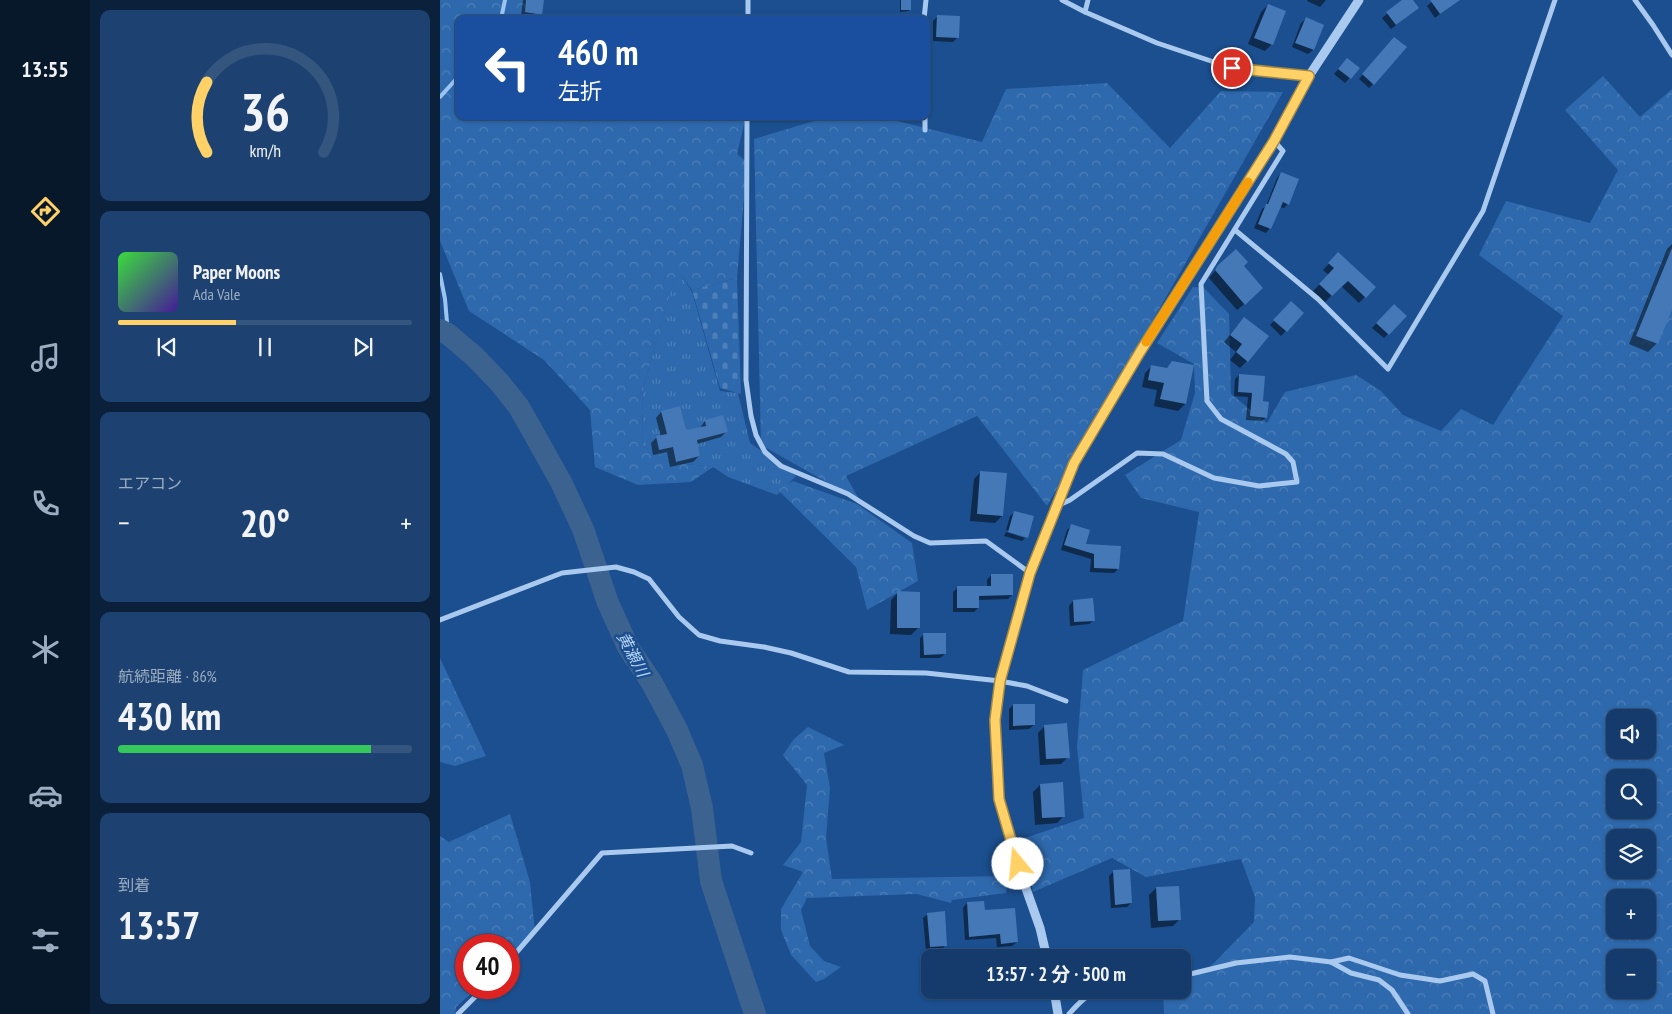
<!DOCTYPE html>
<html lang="ja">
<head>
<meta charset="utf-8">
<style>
  body { margin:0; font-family:"PT Sans Narrow","Noto Sans JP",sans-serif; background:#1d4271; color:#f1f3f6; height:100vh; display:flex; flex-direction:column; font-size:19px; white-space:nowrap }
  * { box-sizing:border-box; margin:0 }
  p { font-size:16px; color:#9dadc1 }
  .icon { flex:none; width:28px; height:28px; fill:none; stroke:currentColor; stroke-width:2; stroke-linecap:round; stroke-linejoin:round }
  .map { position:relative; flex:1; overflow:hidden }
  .drawer { display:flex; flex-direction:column; gap:10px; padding:10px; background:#0b203b; width:350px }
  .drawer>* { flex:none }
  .banner { position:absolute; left:15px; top:15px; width:475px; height:105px; border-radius:10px; box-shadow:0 1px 4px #0004,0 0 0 1px #33557e; background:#1a4fa0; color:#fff; overflow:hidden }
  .controls { position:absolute; left:1166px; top:709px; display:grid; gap:10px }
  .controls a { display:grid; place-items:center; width:50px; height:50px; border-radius:10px; background:#143b6b; box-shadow:0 1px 4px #0004,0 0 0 1px #33557e; font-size:25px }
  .speed { position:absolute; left:15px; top:934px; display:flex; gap:10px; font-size:25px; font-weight:700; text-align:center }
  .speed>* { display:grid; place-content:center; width:65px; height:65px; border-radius:50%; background:#143b6b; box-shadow:0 1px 4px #0004,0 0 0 1px #33557e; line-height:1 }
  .speed .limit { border:8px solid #d22; background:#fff; color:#111 }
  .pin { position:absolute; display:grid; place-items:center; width:42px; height:42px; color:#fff; margin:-21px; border:2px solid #fff; border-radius:50%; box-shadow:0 1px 5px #0007 }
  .me { position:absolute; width:55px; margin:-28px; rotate:343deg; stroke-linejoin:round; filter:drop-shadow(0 0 4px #0008) }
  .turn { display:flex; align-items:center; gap:18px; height:105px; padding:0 20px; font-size:22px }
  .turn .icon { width:65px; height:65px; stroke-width:2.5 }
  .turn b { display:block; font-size:35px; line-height:42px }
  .big { font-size:38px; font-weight:700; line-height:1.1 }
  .drawer .tile { flex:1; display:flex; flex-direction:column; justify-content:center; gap:8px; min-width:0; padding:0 18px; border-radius:10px; background:#1d4271 }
  .drawer .dial { align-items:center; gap:0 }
  .dial svg { height:130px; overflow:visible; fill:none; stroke:#33557e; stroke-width:7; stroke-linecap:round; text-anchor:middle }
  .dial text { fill:#f1f3f6; stroke:none }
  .song { display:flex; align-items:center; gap:15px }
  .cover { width:60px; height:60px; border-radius:8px; background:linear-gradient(135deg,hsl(120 70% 55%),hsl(260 70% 35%)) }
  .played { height:5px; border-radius:2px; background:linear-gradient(90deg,#ffd166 40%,#33557e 40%) }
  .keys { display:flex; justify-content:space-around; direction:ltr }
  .heat { display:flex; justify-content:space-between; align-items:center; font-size:28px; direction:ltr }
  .charge { height:8px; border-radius:4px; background:linear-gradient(90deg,#34c759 86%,#33557e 0) }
  .trip { position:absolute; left:481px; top:949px; width:270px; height:50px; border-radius:10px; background:#143b6b; box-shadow:0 1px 4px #0004,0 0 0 1px #33557e; font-weight:700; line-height:50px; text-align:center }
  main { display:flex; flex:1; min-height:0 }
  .dock { display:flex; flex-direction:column; width:90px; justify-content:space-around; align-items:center; background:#08182b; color:#9dadc1 }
  .dock .icon { width:35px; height:35px }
  .dock .on { color:#ffd166 }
  .dock b { font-size:22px; color:#f1f3f6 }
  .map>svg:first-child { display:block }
  .grass { fill:url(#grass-tufts) }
  .forest { fill:url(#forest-crowns); fill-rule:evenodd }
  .cemetery { fill:url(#cemetery-stones) }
  .shadow { fill:#0007 }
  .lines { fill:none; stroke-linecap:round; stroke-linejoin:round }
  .stream { stroke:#9cc4f0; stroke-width:4 }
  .river { stroke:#3c6290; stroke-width:22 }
  .building { fill:#4478b7 }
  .minor { stroke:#a9c9ee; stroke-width:5 }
  .tertiary { stroke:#a9c9ee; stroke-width:9 }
  .route-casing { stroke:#a68842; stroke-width:12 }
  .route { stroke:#ffd166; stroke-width:9 }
  .slow { stroke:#f59e0b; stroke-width:9 }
  .labels { text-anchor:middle; stroke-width:5; stroke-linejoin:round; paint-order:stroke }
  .water-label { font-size:16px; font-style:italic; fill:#b5d3f5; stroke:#1b4f8f }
</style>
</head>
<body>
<main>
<nav class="dock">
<b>13:55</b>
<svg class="icon on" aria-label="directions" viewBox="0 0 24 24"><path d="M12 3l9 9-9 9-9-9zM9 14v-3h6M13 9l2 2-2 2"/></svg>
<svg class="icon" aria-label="music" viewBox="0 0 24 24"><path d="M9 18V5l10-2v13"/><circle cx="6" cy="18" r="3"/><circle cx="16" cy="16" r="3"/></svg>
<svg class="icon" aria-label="phone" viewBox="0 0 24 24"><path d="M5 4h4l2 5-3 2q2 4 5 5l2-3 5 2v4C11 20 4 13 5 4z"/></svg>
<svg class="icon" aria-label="climate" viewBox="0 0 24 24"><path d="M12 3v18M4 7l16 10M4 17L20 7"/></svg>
<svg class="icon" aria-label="car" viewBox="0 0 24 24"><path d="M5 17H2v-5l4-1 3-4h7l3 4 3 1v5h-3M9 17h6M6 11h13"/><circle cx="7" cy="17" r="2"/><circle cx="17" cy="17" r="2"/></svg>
<svg class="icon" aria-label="filters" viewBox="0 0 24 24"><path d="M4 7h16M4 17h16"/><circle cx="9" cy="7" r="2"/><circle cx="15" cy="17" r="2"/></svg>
</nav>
<section class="drawer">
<div class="tile dial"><svg viewBox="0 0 100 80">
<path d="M14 69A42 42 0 1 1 86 69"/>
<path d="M14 69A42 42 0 0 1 14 26" stroke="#ffd166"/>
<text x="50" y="56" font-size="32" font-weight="700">36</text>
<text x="50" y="72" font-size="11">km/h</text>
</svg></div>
<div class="tile">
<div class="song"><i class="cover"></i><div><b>Paper Moons</b><p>Ada Vale</p></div></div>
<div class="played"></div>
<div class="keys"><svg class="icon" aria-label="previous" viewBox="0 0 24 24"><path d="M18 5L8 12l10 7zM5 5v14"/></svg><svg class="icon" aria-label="pause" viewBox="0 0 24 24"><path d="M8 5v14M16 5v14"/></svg><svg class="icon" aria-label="next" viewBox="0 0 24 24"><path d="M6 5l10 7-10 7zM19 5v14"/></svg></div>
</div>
<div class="tile"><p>エアコン</p>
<div class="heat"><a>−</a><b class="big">20°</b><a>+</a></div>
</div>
<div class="tile"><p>航続距離 · 86%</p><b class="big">430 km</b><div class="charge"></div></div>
<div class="tile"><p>到着</p><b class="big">13:57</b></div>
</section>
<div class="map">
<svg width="1232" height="1014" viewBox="0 0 1232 1014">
  <defs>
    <pattern id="grass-tufts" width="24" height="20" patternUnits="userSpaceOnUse" patternTransform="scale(1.25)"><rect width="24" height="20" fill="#2e69ad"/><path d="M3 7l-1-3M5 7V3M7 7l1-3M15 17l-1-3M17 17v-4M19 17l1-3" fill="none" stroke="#4d80b9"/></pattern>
    <pattern id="forest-crowns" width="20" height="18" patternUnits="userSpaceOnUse" patternTransform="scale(1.25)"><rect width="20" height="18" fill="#2e69ad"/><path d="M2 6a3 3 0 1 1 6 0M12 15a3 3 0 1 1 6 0" fill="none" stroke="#4d80b9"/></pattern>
    <pattern id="cemetery-stones" width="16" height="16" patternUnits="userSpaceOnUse" patternTransform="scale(1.25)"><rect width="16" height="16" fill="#2e69ad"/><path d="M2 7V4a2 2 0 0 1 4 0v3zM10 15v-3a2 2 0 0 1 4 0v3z" fill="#4d80b9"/></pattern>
  </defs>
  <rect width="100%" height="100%" fill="#1b4f8f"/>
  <path class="grass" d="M237,269L252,292L280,391L298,393L310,443L356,476L337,495L288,477L273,467L229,462L202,445L203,388Z"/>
  <g class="forest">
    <path d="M0,0H94L91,19H19V116H306L297,154L307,162L297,278L252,290L237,270L203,388L202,445L229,462L273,467L251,482L198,485L155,467L150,410L104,360L29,311L0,241Z"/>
    <path d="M1163,76L1200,117L1232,89V1014H724L723,990H742L743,981L768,969L814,922L815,897L801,859L706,877L672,858L593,892L585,838L644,818L637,747L643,670L743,621L759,512L701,498L685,475L741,440L755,393L754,364L717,343L753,287L764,288L789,314L791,394L827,423L845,392L916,375L941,391L963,415L1001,431L1021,409L1053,425L1123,316L1039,255L1066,201L1150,223L1178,170L1125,110ZM1175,718H1208V750H1175ZM1175,778H1208V810H1175ZM1175,838H1208V870H1175ZM1175,898H1208V930H1175ZM1175,958H1208V990H1175Z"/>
    <path d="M667,83L730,148L781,91L843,92L607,506L537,416L406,476L420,501L321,445L314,139L391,116H437L542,142L566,89Z"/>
    <path d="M353,481L417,504L472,543L478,581L427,610L416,567L338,490Z"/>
    <path d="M0,658L46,756L15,766L0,762Z"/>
    <path d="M368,727L404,745L384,753L390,788L386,838L392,879L568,876L566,893L512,900L511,903L477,894L367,898L361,910L370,946L384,961L401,967L384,979L376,982L351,955L341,930V909L363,872L343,865L361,842L367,785L343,755L354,739Z"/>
    <path d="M70,814L90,882L95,932L69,957V945H26V988H37L16,1007L15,1014H0V836L9,842Z"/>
  </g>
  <path class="cemetery" d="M297,278L301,394L280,388L252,290Z"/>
  <g class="shadow">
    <path d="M83,0H103L101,14L96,19L81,16Z"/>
    <path d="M460,0H469L470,10L468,11L460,12Z"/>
    <path d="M867,0H886L880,7L867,1Z"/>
    <path d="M964,0H972L973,12L951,29L942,18Z"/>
    <path d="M994,0H1009L1012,4L995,18L987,6Z"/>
    <path d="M828,5L832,44L825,51L808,44L821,12Z"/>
    <path d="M498,16L518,37L513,42L493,41V21Z"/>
    <path d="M866,19L882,25L873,50L868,54L852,47L861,23Z"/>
    <path d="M950,43L933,84L929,88L919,79Z"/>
    <path d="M903,64L918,68L905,83L894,74Z"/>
    <path d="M841,173L848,204L844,208L839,207L830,228L826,233L814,228L822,209L826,206L837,178Z"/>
    <path d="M1232,244V306L1217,343L1208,352L1189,344L1227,249Z"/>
    <path d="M898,254L934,287L919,303L901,286L885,302L873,291L889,275L883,270Z"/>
    <path d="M779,266L815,295L797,310L769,278Z"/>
    <path d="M851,303L863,313L841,336L830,325Z"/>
    <path d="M954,305L965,316L944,338L932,328Z"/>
    <path d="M798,325L807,361L800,368L790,360L796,352L784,342Z"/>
    <path d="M733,362L745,404L738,411L714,406L717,390L702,387L705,373L712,366L726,369Z"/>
    <path d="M799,375L822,402L826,417L822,421L806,420L808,397L794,396L795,379Z"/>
    <path d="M221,412L245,431L260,428L265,421L287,431L281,437L257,444L259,456L253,462L230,467L227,452L213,455L211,443L216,438L221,437L216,418Z"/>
    <path d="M541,472L562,516L555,523L530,521L534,479Z"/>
    <path d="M575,512L587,537L586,538V536L566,530L570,516Z"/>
    <path d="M631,526L644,545L678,569L674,573L650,572L651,559L621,550L627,530Z"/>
    <path d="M566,532L585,538L582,541L564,536Z"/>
    <path d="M551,575L572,595L568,599L538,600V608L534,612H513V592L517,588L547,587V580Z"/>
    <path d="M458,593L478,628L471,635L450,634L451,600Z"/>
    <path d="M633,601L654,620L649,624L630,626L629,606Z"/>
    <path d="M484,634L505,654L500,658H480V638Z"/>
    <path d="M573,705L594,725L589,729L569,730V709Z"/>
    <path d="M605,726L628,757L621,764L600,765L598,733Z"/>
    <path d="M600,785L624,816L617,823L595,825L593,792Z"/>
    <path d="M689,870L691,903L687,907L671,908L669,876L673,872Z"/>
    <path d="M716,888L740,919L733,926L711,928L709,895Z"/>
    <path d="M527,903L544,912L577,942L572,946L557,947L556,938L525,940L523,908Z"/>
    <path d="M488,914L506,945L501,950L486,951L483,918Z"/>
  </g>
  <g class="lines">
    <g class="stream">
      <path d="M61,19L65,0"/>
      <path d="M0,97L19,76"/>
      <path d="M0,274L5,299L8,334"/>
    </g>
    <path class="river" d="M0,330L8,334L35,357L59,382L79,407L121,482L143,529L168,603L188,647L212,683L237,730L252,765L262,808L271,881L315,1014"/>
  </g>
  <g class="building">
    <path d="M86,0H104L102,15L85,12Z"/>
    <rect x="461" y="0" width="10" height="10"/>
    <path d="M962,0H973L979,8L956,25L946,12Z"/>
    <path d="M990,0H1020L1000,14Z"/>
    <path d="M828,4L846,11L833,45L814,38Z"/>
    <path d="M497,15L520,16L519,38L496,37Z"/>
    <path d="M866,17L884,25L874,50L855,43Z"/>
    <path d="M954,37L967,47L934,85L922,74Z"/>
    <path d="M907,58L920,68L911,79L898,69Z"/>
    <path d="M841,172L859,179L849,205L843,202L831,229L818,224L826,204H828Z"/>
    <path d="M1232,248V310L1218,344L1196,336Z"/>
    <path d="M796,249L808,262L804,266L823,288L805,305L775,270L778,265Z"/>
    <path d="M898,252L936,287L926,298L908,281L892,296L879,284L894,268L888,263Z"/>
    <path d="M851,301L864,313L847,332L833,320Z"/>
    <path d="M954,304L967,316L949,335L936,323Z"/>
    <path d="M804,317L829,336L808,362L796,352L802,344L790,335Z"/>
    <path d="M732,361L754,365L746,404L720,399L724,383L708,380L711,365L727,368Z"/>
    <path d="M799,374L825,376L823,401L829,402L827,418L810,416L812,393L798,392Z"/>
    <path d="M240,406L246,430L266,426L265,420L283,415L288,432L257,440L260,456L236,462L233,447L219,450L216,436L227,434L221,411Z"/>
    <path d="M540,471L567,473L563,516L537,514Z"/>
    <path d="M574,511L594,516L588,538L568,532Z"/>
    <path d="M631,524L650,530L646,544L681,546L679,569L654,568V554L624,545Z"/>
    <path d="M551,574H573V595L539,596V608H517V586H551Z"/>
    <path d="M457,591L480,592V628H457Z"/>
    <path d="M653,598L655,621L634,622L633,600Z"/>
    <path d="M483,633H506V654L484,655Z"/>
    <path d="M573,704H595V725L573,726Z"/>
    <path d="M627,723L630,758L606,759L604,725Z"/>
    <path d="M623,782L625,817L602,818L600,784Z"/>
    <path d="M690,869L692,903L675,905L673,870Z"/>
    <path d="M739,886L741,920L718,921L716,887Z"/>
    <path d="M544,901L545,910L575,908L578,942L561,944L560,934L529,937L527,902Z"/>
    <path d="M505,911L507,946L490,947L487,913Z"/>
  </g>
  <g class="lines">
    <g class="minor">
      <path d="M622,0L645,12L717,43L792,68L869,76"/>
      <path d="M1195,0L1213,25L1232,55"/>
      <path d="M645,12L648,0"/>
      <path d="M308,19V0"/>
      <path d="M484,19L486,0"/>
      <path d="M307,116L306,380L311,416L316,435L325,452L341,466L408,494L474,536L490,543L546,541L590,573"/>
      <path d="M485,116V130"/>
      <path d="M795,230L878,299L948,369L1043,211L1115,0"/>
      <path d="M617,506L630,500L697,453L723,454L774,478L819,486L857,482L853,462L846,454L781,419L767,401L761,284L843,151L834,141"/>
      <path d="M0,620L122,573L176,567L194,572L209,579L239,617L259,635L280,641L324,647L351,653L409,672L486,673L560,681L587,686L626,701"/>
      <path d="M69,961L162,853L292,846L311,853"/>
      <path d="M891,962L911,973L939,980L952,990L968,1014"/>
      <path d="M742,976L796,963L850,957L891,962L909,958L960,975L1000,981L1033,974L1045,981L1053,1014"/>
      <path d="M668,990L679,992L693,990"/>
      <path d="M18,1014L44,988"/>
      <path d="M629,1014C638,1004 647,994 660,990"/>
    </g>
    <g class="tertiary">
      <path d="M607,958L600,928L583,880L559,799L557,772L555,720L560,681L590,573L634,463L700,352L834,141L869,76L919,0"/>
      <path d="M614,990L618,1014"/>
    </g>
  </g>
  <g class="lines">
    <g class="route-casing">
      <path id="route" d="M578,864L559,799L555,720L560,681L590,573L634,463L700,352L834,141L869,76L792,68"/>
    </g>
    <use href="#route" class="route"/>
    <path class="slow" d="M706,342L808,182"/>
  </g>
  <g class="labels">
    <g class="water-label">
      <text transform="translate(193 654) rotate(62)" y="6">黄瀬川</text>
    </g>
  </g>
</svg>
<div class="controls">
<a><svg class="icon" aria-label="sound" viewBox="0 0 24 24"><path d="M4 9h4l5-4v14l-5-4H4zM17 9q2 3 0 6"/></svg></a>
<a><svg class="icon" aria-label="search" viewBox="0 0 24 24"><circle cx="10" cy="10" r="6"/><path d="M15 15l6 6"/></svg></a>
<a><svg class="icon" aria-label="layers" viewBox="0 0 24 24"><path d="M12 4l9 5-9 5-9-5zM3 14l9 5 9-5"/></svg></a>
<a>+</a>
<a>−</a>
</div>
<div class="speed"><div class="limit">40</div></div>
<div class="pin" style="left:792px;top:68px;background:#d93025"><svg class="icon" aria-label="arrive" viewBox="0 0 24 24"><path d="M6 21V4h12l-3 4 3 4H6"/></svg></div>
<svg class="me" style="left:578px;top:864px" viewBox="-20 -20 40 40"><circle r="19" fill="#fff"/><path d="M0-13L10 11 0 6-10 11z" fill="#ffd166"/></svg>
<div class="trip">13:57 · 2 分 · 500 m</div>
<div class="banner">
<div class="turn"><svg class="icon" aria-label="left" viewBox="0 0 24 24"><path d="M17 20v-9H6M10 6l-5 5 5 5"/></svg><div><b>460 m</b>左折</div></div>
</div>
</div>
</main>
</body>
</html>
